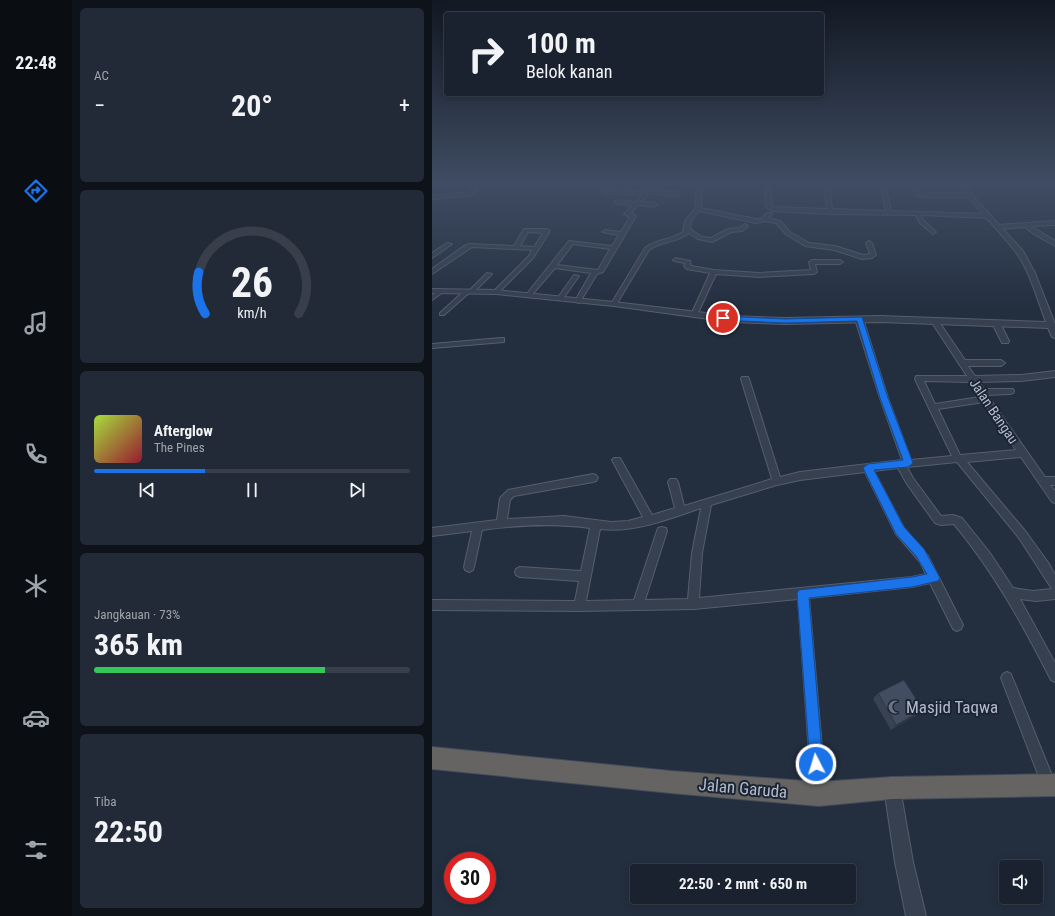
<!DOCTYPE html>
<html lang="id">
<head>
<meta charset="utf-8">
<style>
  body { margin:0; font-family:"Roboto Condensed",sans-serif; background:#232a37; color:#f1f3f6; height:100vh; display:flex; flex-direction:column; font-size:15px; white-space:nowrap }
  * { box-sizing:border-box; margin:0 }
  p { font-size:13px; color:#9fa4aa }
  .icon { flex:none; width:22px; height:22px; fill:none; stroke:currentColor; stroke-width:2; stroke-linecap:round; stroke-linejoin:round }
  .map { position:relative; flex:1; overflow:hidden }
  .details { display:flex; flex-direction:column; gap:8px; padding:8px; background:#0e131a; width:360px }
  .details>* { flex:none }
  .guide { position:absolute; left:12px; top:12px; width:380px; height:84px; border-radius:4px; box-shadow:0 2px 10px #0003,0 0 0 1px #383f4b; background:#1a222f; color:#f1f3f6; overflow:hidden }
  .tools { position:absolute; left:567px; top:860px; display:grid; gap:8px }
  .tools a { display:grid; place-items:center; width:44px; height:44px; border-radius:4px; background:#1a222f; box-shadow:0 2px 10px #0003,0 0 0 1px #383f4b; font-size:20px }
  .speed { position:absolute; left:12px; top:852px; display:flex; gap:8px; font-size:20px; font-weight:700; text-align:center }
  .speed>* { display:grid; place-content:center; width:52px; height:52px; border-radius:50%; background:#1a222f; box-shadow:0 2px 10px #0003,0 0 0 1px #383f4b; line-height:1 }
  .speed .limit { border:6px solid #d22; background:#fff; color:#111 }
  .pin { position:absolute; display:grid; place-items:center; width:34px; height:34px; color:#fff; margin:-17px; border:2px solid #fff; border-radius:50%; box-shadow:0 1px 4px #0007 }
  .me { position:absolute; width:44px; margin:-22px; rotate:355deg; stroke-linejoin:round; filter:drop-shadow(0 0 3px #0008) }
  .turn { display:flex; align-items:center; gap:14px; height:84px; padding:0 16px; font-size:18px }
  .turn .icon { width:52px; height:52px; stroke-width:2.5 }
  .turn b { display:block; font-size:28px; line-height:34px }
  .big { font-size:30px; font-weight:700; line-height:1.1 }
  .details .card { flex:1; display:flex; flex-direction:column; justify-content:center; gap:6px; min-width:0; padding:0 14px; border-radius:6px; background:#232a37 }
  .details .dial { align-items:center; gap:0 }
  .dial svg { height:104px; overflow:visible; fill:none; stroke:#383f4b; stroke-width:7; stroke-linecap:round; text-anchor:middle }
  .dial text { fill:#f1f3f6; stroke:none }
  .song { display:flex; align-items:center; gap:12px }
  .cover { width:48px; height:48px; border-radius:6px; background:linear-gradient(135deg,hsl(80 70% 55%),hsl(350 70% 35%)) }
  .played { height:4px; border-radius:2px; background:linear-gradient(90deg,#1a73e8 35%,#383f4b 35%) }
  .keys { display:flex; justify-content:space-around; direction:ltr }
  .heat { display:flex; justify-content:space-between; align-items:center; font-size:22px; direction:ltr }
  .charge { height:6px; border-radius:3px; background:linear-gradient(90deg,#34c759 73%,#383f4b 0) }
  .trip { position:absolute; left:198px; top:864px; width:226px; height:40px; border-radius:4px; background:#1a222f; box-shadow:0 2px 10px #0003,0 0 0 1px #383f4b; font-weight:700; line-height:40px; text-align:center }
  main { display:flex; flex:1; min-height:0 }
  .tabs { display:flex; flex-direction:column; width:72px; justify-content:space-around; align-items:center; background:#0a0e13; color:#9fa4aa }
  .tabs .icon { width:28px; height:28px }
  .tabs .current { color:#1a73e8 }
  .tabs b { font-size:18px; color:#f1f3f6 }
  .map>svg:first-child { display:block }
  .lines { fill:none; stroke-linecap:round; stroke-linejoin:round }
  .minor-casing { stroke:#555e6d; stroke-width:2 }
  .tertiary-casing { stroke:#555e6d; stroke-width:2 }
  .trunk-casing { stroke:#424b5a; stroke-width:2 }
  .minor { fill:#37404f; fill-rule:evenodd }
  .tertiary { fill:#37404f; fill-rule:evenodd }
  .trunk { fill:#656462; fill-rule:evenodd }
  .wall { fill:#394253 }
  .shaded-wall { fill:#2e3644 }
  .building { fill:#424d61; stroke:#2e3644 }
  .route { fill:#1a73e8; stroke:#114b97 }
  .labels { text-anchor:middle; stroke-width:4; stroke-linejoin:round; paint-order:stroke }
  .street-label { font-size:14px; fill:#b4bbca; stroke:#1c2534 }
  .near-poi-label { font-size:17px; fill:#b4bbca; stroke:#1c2534; text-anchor:start }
  .near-street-label { font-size:17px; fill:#b4bbca; stroke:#1c2534 }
</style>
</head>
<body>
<main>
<nav class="tabs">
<b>22:48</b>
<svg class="icon current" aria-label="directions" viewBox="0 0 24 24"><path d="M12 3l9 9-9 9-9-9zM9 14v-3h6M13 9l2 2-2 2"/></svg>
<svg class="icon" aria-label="music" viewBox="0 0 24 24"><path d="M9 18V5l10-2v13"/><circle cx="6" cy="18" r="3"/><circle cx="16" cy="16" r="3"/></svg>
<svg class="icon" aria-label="phone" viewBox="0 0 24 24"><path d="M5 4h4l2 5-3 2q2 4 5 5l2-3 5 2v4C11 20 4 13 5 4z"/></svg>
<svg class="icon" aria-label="climate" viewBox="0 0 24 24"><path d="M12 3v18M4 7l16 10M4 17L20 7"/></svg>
<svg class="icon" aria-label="car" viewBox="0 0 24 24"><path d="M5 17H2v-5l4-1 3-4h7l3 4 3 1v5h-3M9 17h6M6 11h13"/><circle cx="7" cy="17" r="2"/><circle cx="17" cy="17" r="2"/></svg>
<svg class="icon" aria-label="filters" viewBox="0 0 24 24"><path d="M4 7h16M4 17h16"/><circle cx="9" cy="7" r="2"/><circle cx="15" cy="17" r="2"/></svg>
</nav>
<section class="details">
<div class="card"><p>AC</p>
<div class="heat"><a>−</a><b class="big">20°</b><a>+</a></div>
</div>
<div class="card dial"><svg viewBox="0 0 100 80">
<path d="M14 69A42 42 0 1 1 86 69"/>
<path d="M14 69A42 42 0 0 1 9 37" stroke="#1a73e8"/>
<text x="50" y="56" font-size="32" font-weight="700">26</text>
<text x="50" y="72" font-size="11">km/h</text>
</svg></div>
<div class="card">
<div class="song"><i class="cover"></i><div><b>Afterglow</b><p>The Pines</p></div></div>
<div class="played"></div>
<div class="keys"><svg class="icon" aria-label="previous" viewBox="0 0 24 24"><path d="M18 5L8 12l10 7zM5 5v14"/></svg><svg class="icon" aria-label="pause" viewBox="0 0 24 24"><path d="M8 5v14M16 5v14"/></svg><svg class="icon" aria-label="next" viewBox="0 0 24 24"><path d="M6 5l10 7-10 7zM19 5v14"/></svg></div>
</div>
<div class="card"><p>Jangkauan · 73%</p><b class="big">365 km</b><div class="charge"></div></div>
<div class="card"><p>Tiba</p><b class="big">22:50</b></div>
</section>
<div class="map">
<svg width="623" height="916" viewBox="0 0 623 916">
  <rect width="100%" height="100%" fill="#232e3f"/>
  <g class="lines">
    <g class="minor-casing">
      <g id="minor">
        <path d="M0,182H12L0,185Z"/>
        <path d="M41,182H46L43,195L0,199V195L39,193Z"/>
        <path d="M218,182L252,183L249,185L223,184L219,190L245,192L248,194L245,196L217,193L209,202L222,203L225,205L222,207L206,205L199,213L204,216L171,272L165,274L148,302L146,303L143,301L159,273L123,268L98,297H94V295L137,241L180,246L187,235L170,232L173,230L189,232L198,217L192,214L201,205L185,204L182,202L185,200L204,202L210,195L173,193L170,191L171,190L212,192ZM141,244L178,249L166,270L125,265Z"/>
        <path d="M265,182H270L269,208L324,219H329L335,213H339L340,214L336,218L348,221L358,232L377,243L403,246L431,255L438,254L434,243L437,241L440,243L444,255L440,258L430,259L402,250L373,246L354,234L344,223L333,221L324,223L267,211L259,221L258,229L270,237L279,238L296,229L307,228L313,224L316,226L310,231L299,232L280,242L266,239L257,233C245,243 229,241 217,250L184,305H180L179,304L213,248C224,239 239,240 251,232L253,221L263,209Z"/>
        <path d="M392,182H397L400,209L454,211L448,182H453L459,211L557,214L560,216L557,218L489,215L492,221L504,232L501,234L488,223L484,215L398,214L340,211L334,207L332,187L335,185L338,187L340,206L341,207L395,209Z"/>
        <path d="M481,182H486L488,193L538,194L541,196L538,198L486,197L483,195Z"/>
        <path d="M623,221V225L599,226L623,241V246L602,234L593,227L566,229L563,227L566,225Z"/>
        <path d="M92,229H115L118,231L101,258L66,293H62L61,292L97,256L100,250L40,247L0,274V269L32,246L37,244L82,246ZM96,232L111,233L102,247L88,246Z"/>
        <path d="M15,243L20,244L0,258V253Z"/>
        <path d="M244,258L258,261L259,266L282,270L327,273L379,270L377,262L380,260H408L411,262L408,264H383L385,272L382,274L327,277L284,274L265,315L262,317L259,315L278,273L255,269L252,266L253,263L242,261L241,260Z"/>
        <path d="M55,273L60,274L42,292H38L12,315H8V313L33,290H38Z"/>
        <path d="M142,275L147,276L130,300H126L125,299Z"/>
        <path d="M9,289L12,291L11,292L0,300V295Z"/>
        <path d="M427,317L431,319L456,398L479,460L520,456L483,379L484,376H535L499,321L501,319H505L533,360H569L573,363L569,366H536L543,376L589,375L623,371V377L589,381L547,382L552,389H581L582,391L581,393L578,394L555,395L613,477H623V485H618L623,491V503L620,502L589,457L535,462L594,532L617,564L623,575V599L604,601L588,599L623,663V682L619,680C591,625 562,572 522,524L509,525L503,523L475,484L466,468L442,471L472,528L496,556L531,625L529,629L525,631L521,629L498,583L480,587L377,598L394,794L392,799L387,801L382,799L380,794L366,599L262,609L148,611L0,610V600L143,601L147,581L88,577L84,575L83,572L84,569L88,567L149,571L158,528C122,523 86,525 50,530L42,567L41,570L37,572L33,570L32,567L40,531L0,536V528L65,520L68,498L76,490L161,474L164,475L166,478L164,481L161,482L82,496L78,500L75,519L132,516L179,522L196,521L211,517L180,460L182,458H188L220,515L243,508L236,482L238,479H244L246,482L252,506L340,479L309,379L310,377H316L317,379L348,477L368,472L470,460L448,398L423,319ZM492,381L539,382L548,397L503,404ZM552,402L584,450L528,455L506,409ZM525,462L587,538L620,589L601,591L581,588L558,553L530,518L521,515L509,516L481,478L475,467ZM433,472L464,534L488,562L494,574L480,577L267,598L270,553L279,505L345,485L368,480ZM269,508L260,553L256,599L213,600L235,531L234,528L230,527L226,528L202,600L154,601L168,529C203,533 236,519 269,508Z"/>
        <path d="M562,321H564L568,323L577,341L576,343H570L560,323Z"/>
        <path d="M69,338H72V342L0,348V344Z"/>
        <path d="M575,672L579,674L623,783L622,790L617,792L612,790L569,678L571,674Z"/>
      </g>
    </g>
    <g class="tertiary-casing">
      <g id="tertiary">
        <path d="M526,182H532L540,195L591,251L603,273L623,324V338L620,337L616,328L448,322L353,324L299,322L182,306L64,294L0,293V289L64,290L182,302L299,316L353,318L448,316L614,322C605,299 598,271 583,251C565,227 542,208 526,182Z"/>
        <path d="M460,780L466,782L468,788L481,862L494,916H474L463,862L452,788L454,782Z"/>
      </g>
    </g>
    <g class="trunk-casing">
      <path id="trunk" d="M0,747L239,771L387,782L460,777L623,774V796L460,799L387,806L239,793L0,769Z"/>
    </g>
    <use href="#minor" class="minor"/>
    <use href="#tertiary" class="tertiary"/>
    <use href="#trunk" class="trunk"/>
  </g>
  <path class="wall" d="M446,693L491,710L485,715L459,730L441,699Z"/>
  <path class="shaded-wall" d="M491,710L485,715L459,730L464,725Z"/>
  <path class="building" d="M472,680L491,710L464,725L446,693Z"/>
  <linearGradient id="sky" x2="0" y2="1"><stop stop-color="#131923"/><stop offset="0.59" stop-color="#3f4c63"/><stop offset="1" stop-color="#3f4c63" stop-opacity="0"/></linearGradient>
  <rect width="623" height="311" fill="url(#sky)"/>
  <path class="route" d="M291,316L353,319L430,317L456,398L481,463L476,467L442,470L472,527L492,549L508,578L506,581L480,587L377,598L391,764L389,769L384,771L380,769L378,764L365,593L367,590L480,577L495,574L484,556L464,534L431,468L436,464L471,460L448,398L425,321L353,323L289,320V317Z"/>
  <defs>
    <g id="mosque-bare" transform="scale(1.08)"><path d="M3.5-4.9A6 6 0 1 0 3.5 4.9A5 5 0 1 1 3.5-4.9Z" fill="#6b7280" stroke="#1c2534" stroke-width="2.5" paint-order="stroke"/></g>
  </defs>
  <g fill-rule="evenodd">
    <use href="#mosque-bare" x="463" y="707"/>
  </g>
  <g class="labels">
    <g class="street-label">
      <text transform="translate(562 411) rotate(56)" y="5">Jalan Bangau</text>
    </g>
    <g class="near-poi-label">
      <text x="474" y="713">Masjid Taqwa</text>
    </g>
    <g class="near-street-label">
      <text transform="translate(311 788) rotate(5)" y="6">Jalan Garuda</text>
    </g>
  </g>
</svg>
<div class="tools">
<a><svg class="icon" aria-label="sound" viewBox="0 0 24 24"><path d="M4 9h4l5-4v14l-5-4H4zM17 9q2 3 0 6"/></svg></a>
</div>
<div class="speed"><div class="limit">30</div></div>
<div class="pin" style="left:291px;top:318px;background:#d93025"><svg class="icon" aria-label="arrive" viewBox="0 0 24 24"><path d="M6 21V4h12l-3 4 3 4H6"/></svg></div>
<svg class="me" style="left:384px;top:764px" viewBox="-20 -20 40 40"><circle r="17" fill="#1a73e8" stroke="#fff" stroke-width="3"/><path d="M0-11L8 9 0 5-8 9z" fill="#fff"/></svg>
<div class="trip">22:50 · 2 mnt · 650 m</div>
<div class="guide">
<div class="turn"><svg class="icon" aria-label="right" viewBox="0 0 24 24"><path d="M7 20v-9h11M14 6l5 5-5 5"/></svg><div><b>100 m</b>Belok kanan</div></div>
</div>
</div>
</main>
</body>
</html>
